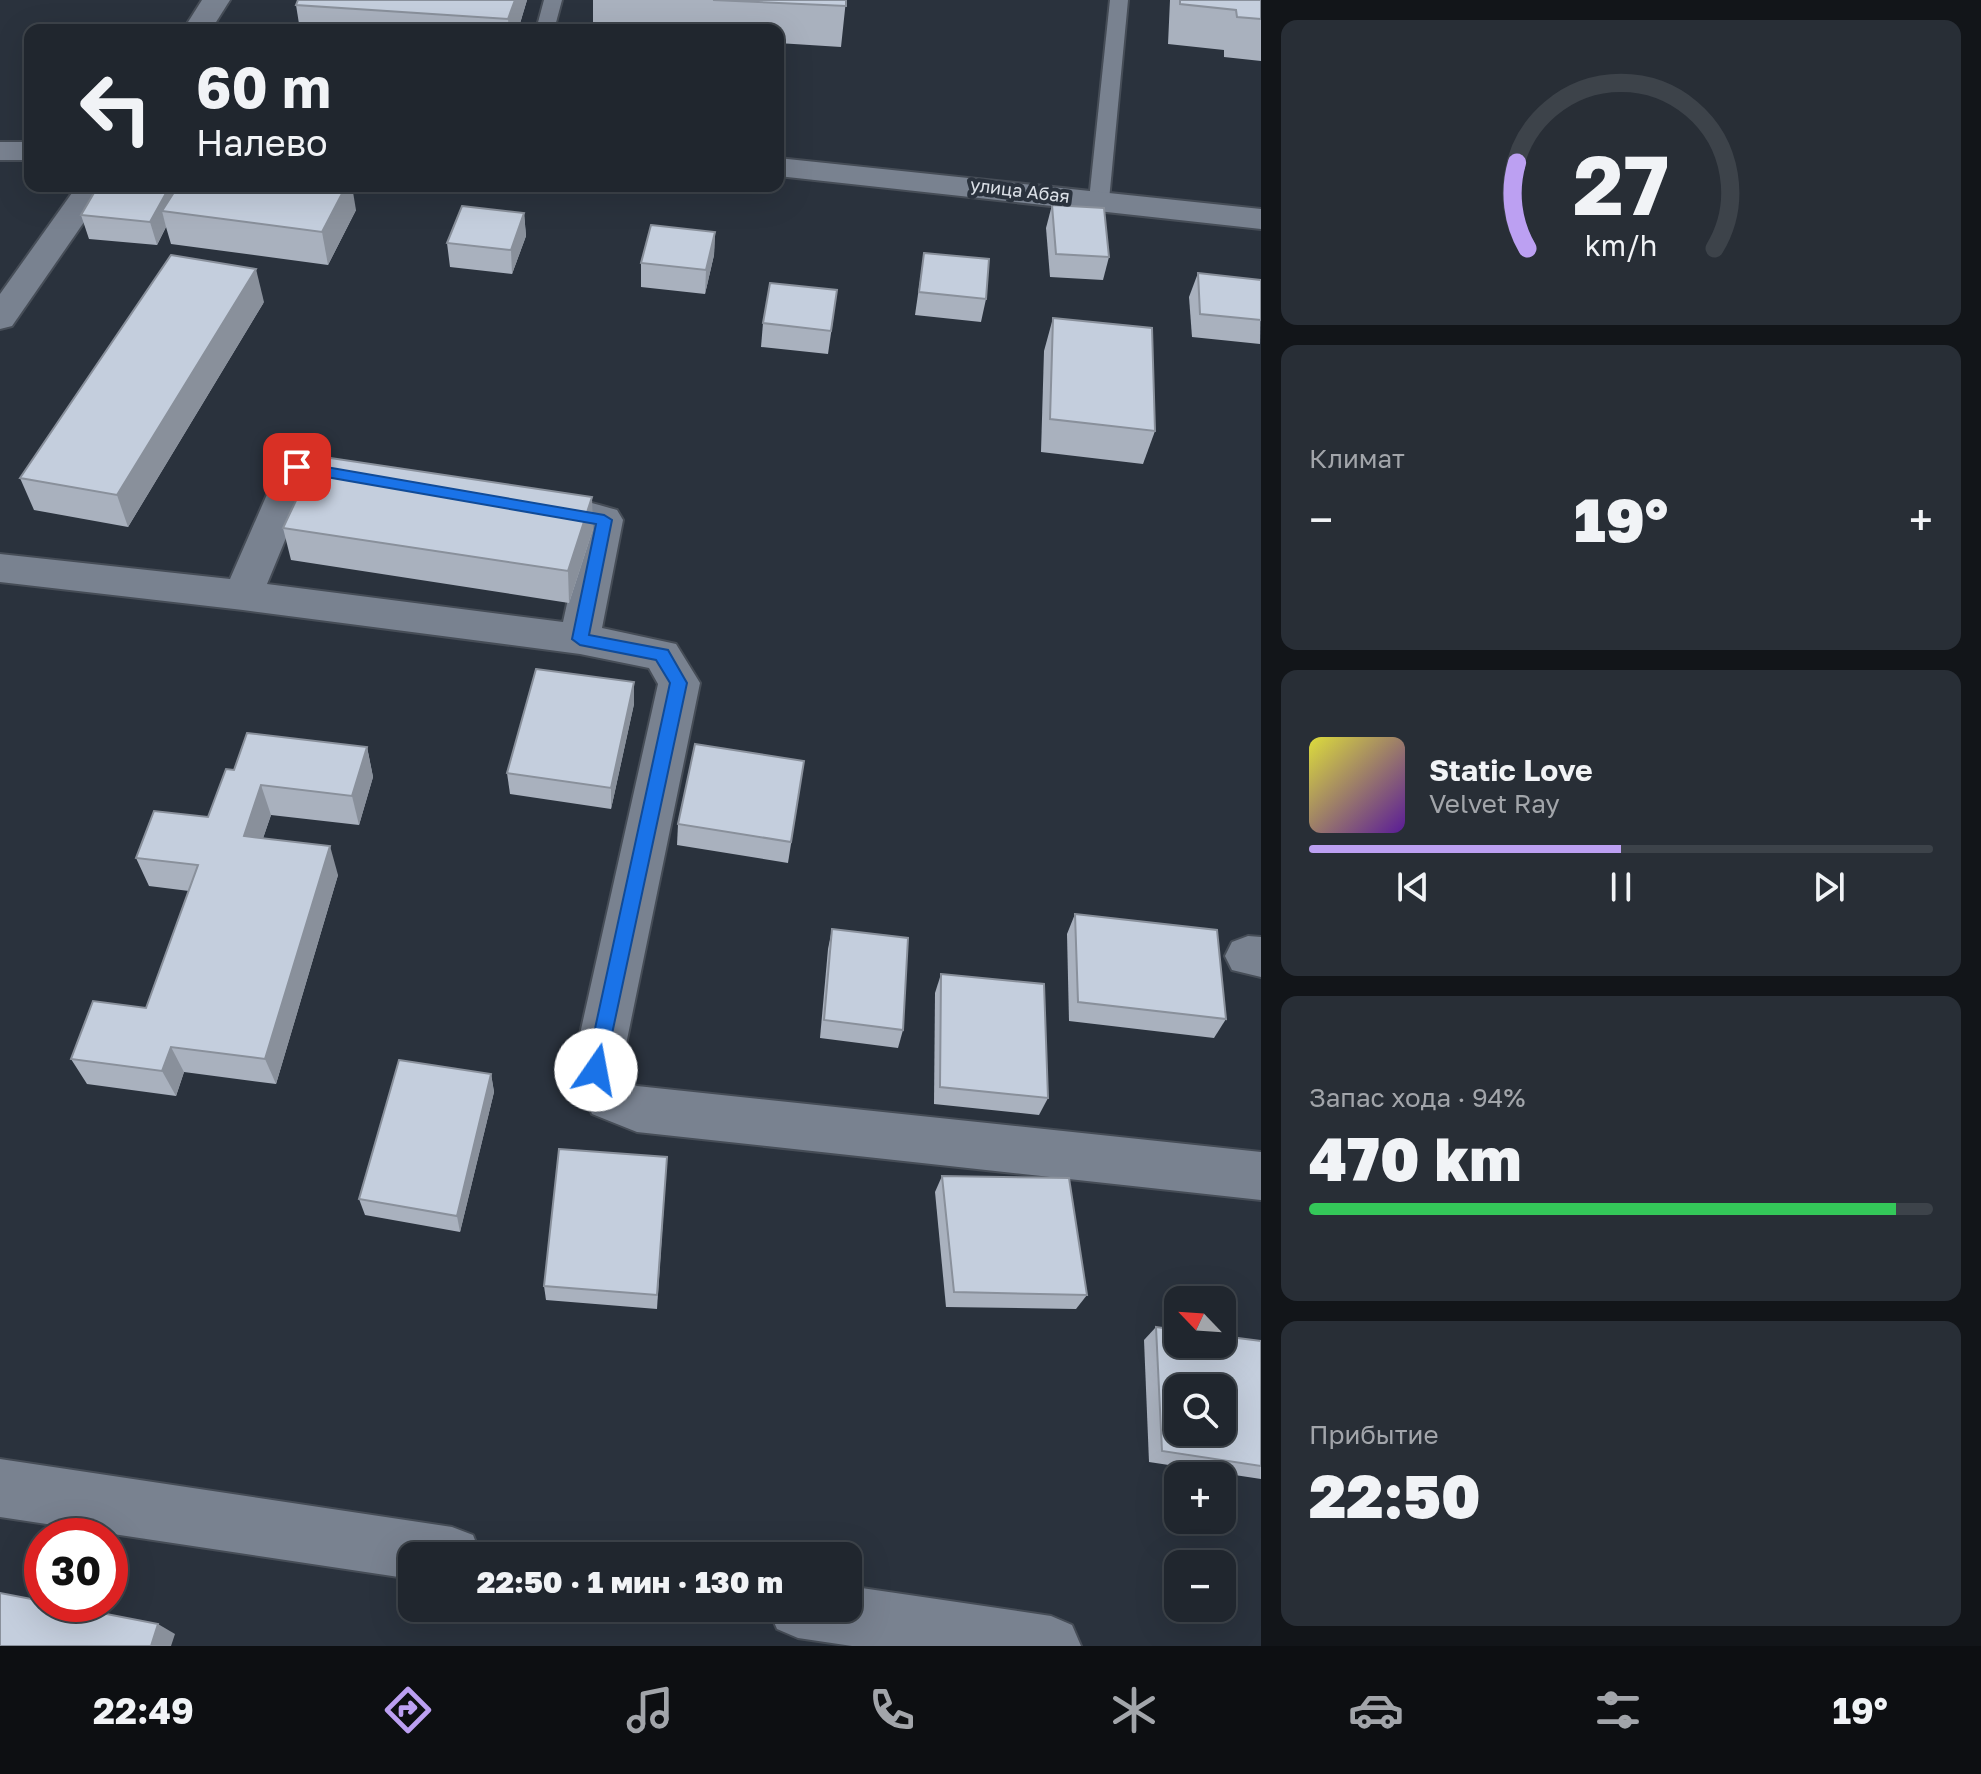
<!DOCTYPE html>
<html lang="ru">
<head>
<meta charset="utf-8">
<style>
  body { margin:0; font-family:"Golos Text",sans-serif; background:#282e36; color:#f1f3f6; height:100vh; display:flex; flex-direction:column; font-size:30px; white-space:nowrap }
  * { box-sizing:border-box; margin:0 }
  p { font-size:26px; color:#a2a5aa }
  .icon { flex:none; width:44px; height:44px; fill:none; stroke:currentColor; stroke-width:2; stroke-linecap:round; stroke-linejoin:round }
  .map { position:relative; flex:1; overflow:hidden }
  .sheet { display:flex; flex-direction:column; gap:20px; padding:20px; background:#121519; width:720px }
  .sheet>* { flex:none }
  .guide { position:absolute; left:24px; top:24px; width:760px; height:168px; border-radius:16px; box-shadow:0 8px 32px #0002,0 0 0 2px #3d434a; background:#20262e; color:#f1f3f6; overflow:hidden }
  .needle { width:52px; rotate:295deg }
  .controls { position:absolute; left:1164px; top:1286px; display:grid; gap:16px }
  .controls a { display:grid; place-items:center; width:72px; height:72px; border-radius:16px; background:#20262e; box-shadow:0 8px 32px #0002,0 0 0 2px #3d434a; font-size:40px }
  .speed { position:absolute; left:24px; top:1518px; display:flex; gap:16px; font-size:40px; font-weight:700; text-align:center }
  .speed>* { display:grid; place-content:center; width:104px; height:104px; border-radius:50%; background:#20262e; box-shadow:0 8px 32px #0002,0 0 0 2px #3d434a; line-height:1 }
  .speed .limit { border:12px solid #d22; background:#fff; color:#111 }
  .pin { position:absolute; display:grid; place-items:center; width:68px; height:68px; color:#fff; margin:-34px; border-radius:16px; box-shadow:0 4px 12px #0006 }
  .me { position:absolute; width:88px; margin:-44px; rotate:12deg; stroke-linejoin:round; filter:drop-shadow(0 0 6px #0008) }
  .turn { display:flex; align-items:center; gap:28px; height:168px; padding:0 40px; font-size:36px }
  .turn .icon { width:104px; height:104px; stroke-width:2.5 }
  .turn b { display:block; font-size:56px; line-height:68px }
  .big { font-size:60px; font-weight:800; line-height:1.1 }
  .sheet .tile { flex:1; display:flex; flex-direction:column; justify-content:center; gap:12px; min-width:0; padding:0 28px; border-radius:16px; background:#282e36 }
  .sheet .dial { align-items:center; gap:0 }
  .dial svg { height:208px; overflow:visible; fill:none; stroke:#3d434a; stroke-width:7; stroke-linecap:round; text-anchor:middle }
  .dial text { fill:#f1f3f6; stroke:none }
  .song { display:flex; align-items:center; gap:24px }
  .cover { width:96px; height:96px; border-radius:12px; background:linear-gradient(135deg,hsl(60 70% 55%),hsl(270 70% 35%)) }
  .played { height:8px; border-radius:4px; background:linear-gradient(90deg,#bca0f2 50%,#3d434a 50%) }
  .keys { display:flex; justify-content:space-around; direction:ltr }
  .heat { display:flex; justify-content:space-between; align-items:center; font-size:44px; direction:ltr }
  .charge { height:12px; border-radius:6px; background:linear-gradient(90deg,#34c759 94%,#3d434a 0) }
  .trip { position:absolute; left:398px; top:1542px; width:464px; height:80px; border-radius:16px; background:#20262e; box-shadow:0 8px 32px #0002,0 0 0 2px #3d434a; font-weight:800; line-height:80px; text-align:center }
  .tabs { display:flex; height:128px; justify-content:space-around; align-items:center; background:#0d0f12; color:#a2a5aa }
  .tabs .icon { width:56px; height:56px }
  .tabs .on { color:#bca0f2 }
  .tabs b { font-size:36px; color:#f1f3f6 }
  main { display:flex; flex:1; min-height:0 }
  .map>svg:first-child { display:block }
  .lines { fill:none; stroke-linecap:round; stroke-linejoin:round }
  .service-casing { stroke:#464d57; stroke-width:4 }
  .minor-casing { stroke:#464d57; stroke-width:4 }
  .tertiary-casing { stroke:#464d57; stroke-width:4 }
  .secondary-casing { stroke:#464d57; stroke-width:4 }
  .service { fill:#798290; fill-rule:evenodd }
  .minor { fill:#798290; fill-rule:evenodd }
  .tertiary { fill:#798290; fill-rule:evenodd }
  .secondary { fill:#798290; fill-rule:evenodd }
  .wall { fill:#a9b1be }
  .shaded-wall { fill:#89909b }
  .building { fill:#c4cedd; stroke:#89909b; stroke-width:2; fill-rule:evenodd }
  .route { fill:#1a73e8; stroke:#114b97; stroke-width:2 }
  .labels { text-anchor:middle; stroke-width:8; stroke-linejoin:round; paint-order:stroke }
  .far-street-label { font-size:18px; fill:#dbe0e7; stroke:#2a323d }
</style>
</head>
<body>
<main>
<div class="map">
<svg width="1261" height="1646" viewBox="0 0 1261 1646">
  <rect width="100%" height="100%" fill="#2a323d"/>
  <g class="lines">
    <g class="service-casing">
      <g id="service">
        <path d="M544,0H562L554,30H536Z"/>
        <path d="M1110,0H1128L1109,200L1099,206L1089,200Z"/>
      </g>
    </g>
    <g class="minor-casing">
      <g id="minor">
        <path d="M297,454L383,471L389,480L383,489L370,493L309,482L267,584L563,622L583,530L520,517L514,508L520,499C548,490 589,502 617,510L623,520L602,628L676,644L700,683L621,1069L626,1082L637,1086L1261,1152V1200L637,1132L592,1114L572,1070L658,684L649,668L580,654L243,610L0,582V554L230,579L279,467L284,458Z"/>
        <path d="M1248,936L1261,937V977L1232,970L1225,956L1232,942Z"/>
        <path d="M0,1459L452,1527L473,1535L481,1556H412V1579L0,1517Z"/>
        <path d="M848,1586L1051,1616L1072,1625L1081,1646H852L798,1638L777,1629L768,1608H848Z"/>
      </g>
    </g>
    <g class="tertiary-casing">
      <g id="tertiary">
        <path d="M778,158L1261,209V229L778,176Z"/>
        <path d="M77,186H109L12,326L0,329V294Z"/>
      </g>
    </g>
    <g class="secondary-casing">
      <g id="secondary">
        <path d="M202,0H230L211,30H183Z"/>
        <rect x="0" y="142" width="30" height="18"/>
      </g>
    </g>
    <use href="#service" class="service"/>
    <use href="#minor" class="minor"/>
    <use href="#tertiary" class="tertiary"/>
    <use href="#secondary" class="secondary"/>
  </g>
  <g class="wall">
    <path d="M527,0L518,30H300L296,5Z"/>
    <path d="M593,0H846L841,47L778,43V30H593Z"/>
    <path d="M1170,0H1261V61L1224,57V50L1168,44Z"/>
    <path d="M175,192L356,210L328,265L171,244L166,227L157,245L89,239L81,215Z"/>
    <path d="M1052,205L1109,257L1103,280L1050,277L1046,228Z"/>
    <path d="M524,213L526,236L512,274L450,267L447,243Z"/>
    <path d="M715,232L714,255L705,294L641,287V263Z"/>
    <path d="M924,253L986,299L981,322L915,315Z"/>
    <path d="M1198,273L1261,280L1260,344L1192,337L1189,297Z"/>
    <path d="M264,302L128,527L34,510L20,478Z"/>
    <path d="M834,313L828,354L761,347L763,323Z"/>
    <path d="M1053,318L1155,431L1143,464L1041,452L1044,351Z"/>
    <path d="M283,528L593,529L569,603L291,560Z"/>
    <path d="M634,682V704L611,809L510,794L507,773Z"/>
    <path d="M367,747L373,777L359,825L271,815L263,838L338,875L276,1084L184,1072L176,1096L87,1084L71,1059L146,1008L189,891L149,886L136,858L208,817L234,770Z"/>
    <path d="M804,761L788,863L677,845L678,824Z"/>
    <path d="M1075,914L1226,1019L1214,1038L1069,1021L1067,934Z"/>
    <path d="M832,929L903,1030L898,1048L820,1038L828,949Z"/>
    <path d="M941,974L1048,1098L1039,1115L934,1104L935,993Z"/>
    <path d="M491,1074L494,1092L460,1232L365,1215L359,1199Z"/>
    <path d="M667,1157L657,1309L546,1300L544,1286Z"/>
    <path d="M942,1176L1087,1295L1076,1309L946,1307L935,1192Z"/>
    <path d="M1156,1327L1261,1341V1479L1149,1462L1144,1340Z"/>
  </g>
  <g class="shaded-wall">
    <path d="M515,0H527L518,30H509L508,19Z"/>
    <path d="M170,186H173L178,206L162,211L166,227L157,245L150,222Z"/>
    <path d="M346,186H352L356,210L328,265L322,232Z"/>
    <path d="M524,213L526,236L512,274L511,250Z"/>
    <path d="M715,232L714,255L705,294L706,270Z"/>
    <path d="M256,269L264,302L128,527L117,495Z"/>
    <path d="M592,497L593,529L569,603L568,571Z"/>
    <path d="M634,682V704L611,809V788Z"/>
    <path d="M367,747L373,777L359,825L352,796Z"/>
    <path d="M261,785L271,815L254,865L244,836Z"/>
    <path d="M330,846L338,875L276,1084L265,1059Z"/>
    <path d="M171,1047L184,1072L176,1096L162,1071Z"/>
    <path d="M491,1074L494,1092L460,1232L457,1216Z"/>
    <path d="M158,1624L175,1634L171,1646H151Z"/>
  </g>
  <g class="building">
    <path d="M298,0H515L508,19L296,5Z"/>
    <path d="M713,0H846V6Z"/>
    <path d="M1180,0H1261V19L1237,17L1236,10L1180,4Z"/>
    <path d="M98,186H170L150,222L81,215Z"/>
    <path d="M178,186H346L322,232L162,211Z"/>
    <path d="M1052,205L1104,208L1109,257L1056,254Z"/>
    <path d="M462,206L524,213L511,250L447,243Z"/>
    <path d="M651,225L715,232L706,270L641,263Z"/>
    <path d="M924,253L989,259L986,299L919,292Z"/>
    <path d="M171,255L256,269L117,495L20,478Z"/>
    <path d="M1198,273L1261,280V320L1200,314Z"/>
    <path d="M770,283L837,290L831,331L763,323Z"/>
    <path d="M1053,318L1152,328L1155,431L1050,419Z"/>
    <path d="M317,456L592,497L568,571L283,528Z"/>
    <path d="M536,669L634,682L611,788L507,773Z"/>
    <path d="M247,733L367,747L352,796L261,785L244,836L330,846L265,1059L171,1047L162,1071L71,1059L93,1001L146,1008L198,865L136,858L154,811L208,817L226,769L234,770Z"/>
    <path d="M695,744L804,761L791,842L678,824Z"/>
    <path d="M1075,914L1217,930L1226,1019L1078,1002Z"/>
    <path d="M832,929L908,938L903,1030L824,1020Z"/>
    <path d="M941,974L1044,984L1048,1098L940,1087Z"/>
    <path d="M399,1060L491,1074L457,1216L359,1199Z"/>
    <path d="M559,1149L667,1157L657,1295L544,1286Z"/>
    <path d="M942,1176L1069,1178L1087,1295L954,1292Z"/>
    <path d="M1156,1327L1178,1330V1344H1222V1336L1261,1341V1466L1162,1451ZM1178,1388H1222V1432H1178Z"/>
    <path d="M0,1593L42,1601V1604H55L158,1624L151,1646H0Z"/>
  </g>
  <path class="route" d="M297,462L604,515L612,520L589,635L668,650L687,683L603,1076L596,1079L589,1076L586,1070L670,683L656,660L580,645L572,639L596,524L292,471L289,467Z"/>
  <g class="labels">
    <g class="far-street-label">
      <text transform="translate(1020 191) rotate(7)" y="6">улица Абая</text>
    </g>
  </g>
</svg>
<div class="controls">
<a><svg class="needle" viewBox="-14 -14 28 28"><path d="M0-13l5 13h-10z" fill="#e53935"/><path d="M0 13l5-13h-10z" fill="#a2a5aa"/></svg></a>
<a><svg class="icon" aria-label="search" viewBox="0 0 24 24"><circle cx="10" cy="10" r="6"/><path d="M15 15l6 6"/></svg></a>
<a>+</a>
<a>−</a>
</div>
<div class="speed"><div class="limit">30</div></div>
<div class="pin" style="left:297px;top:467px;background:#d93025"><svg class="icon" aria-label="arrive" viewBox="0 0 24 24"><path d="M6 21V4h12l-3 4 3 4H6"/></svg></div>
<svg class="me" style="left:596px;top:1070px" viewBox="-20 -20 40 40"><circle r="19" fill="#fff"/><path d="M0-13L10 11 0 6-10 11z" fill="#1a73e8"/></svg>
<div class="trip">22:50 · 1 мин · 130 m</div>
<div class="guide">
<div class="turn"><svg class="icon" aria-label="left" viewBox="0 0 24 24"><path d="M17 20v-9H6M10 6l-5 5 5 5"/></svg><div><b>60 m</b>Налево</div></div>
</div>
</div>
<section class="sheet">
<div class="tile dial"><svg viewBox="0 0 100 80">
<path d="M14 69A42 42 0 1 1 86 69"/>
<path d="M14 69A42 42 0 0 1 10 36" stroke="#bca0f2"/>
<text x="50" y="56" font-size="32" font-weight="700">27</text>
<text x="50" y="72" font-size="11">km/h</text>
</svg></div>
<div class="tile"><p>Климат</p>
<div class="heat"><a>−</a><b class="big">19°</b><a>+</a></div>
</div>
<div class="tile">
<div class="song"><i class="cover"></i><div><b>Static Love</b><p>Velvet Ray</p></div></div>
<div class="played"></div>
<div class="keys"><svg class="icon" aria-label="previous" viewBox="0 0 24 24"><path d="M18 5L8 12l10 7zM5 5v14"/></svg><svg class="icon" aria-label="pause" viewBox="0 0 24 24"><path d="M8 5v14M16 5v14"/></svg><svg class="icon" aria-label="next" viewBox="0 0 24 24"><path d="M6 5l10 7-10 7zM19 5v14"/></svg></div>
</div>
<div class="tile"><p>Запас хода · 94%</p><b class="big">470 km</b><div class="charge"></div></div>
<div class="tile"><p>Прибытие</p><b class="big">22:50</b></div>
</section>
</main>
<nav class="tabs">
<b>22:49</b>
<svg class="icon on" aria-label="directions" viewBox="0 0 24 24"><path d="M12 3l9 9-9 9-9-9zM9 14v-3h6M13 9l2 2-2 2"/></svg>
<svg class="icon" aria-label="music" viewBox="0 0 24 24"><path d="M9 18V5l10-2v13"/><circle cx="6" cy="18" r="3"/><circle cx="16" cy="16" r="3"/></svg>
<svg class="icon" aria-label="phone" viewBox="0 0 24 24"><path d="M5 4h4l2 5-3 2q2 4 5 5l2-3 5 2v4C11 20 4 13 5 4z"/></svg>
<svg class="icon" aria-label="climate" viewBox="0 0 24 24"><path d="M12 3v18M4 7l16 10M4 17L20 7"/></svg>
<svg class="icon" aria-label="car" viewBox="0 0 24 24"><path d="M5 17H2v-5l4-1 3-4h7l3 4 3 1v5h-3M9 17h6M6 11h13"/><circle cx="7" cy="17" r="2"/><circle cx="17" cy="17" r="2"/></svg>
<svg class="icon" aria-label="filters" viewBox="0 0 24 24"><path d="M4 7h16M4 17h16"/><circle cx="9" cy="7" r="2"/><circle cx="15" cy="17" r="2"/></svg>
<b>19°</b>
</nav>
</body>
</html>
